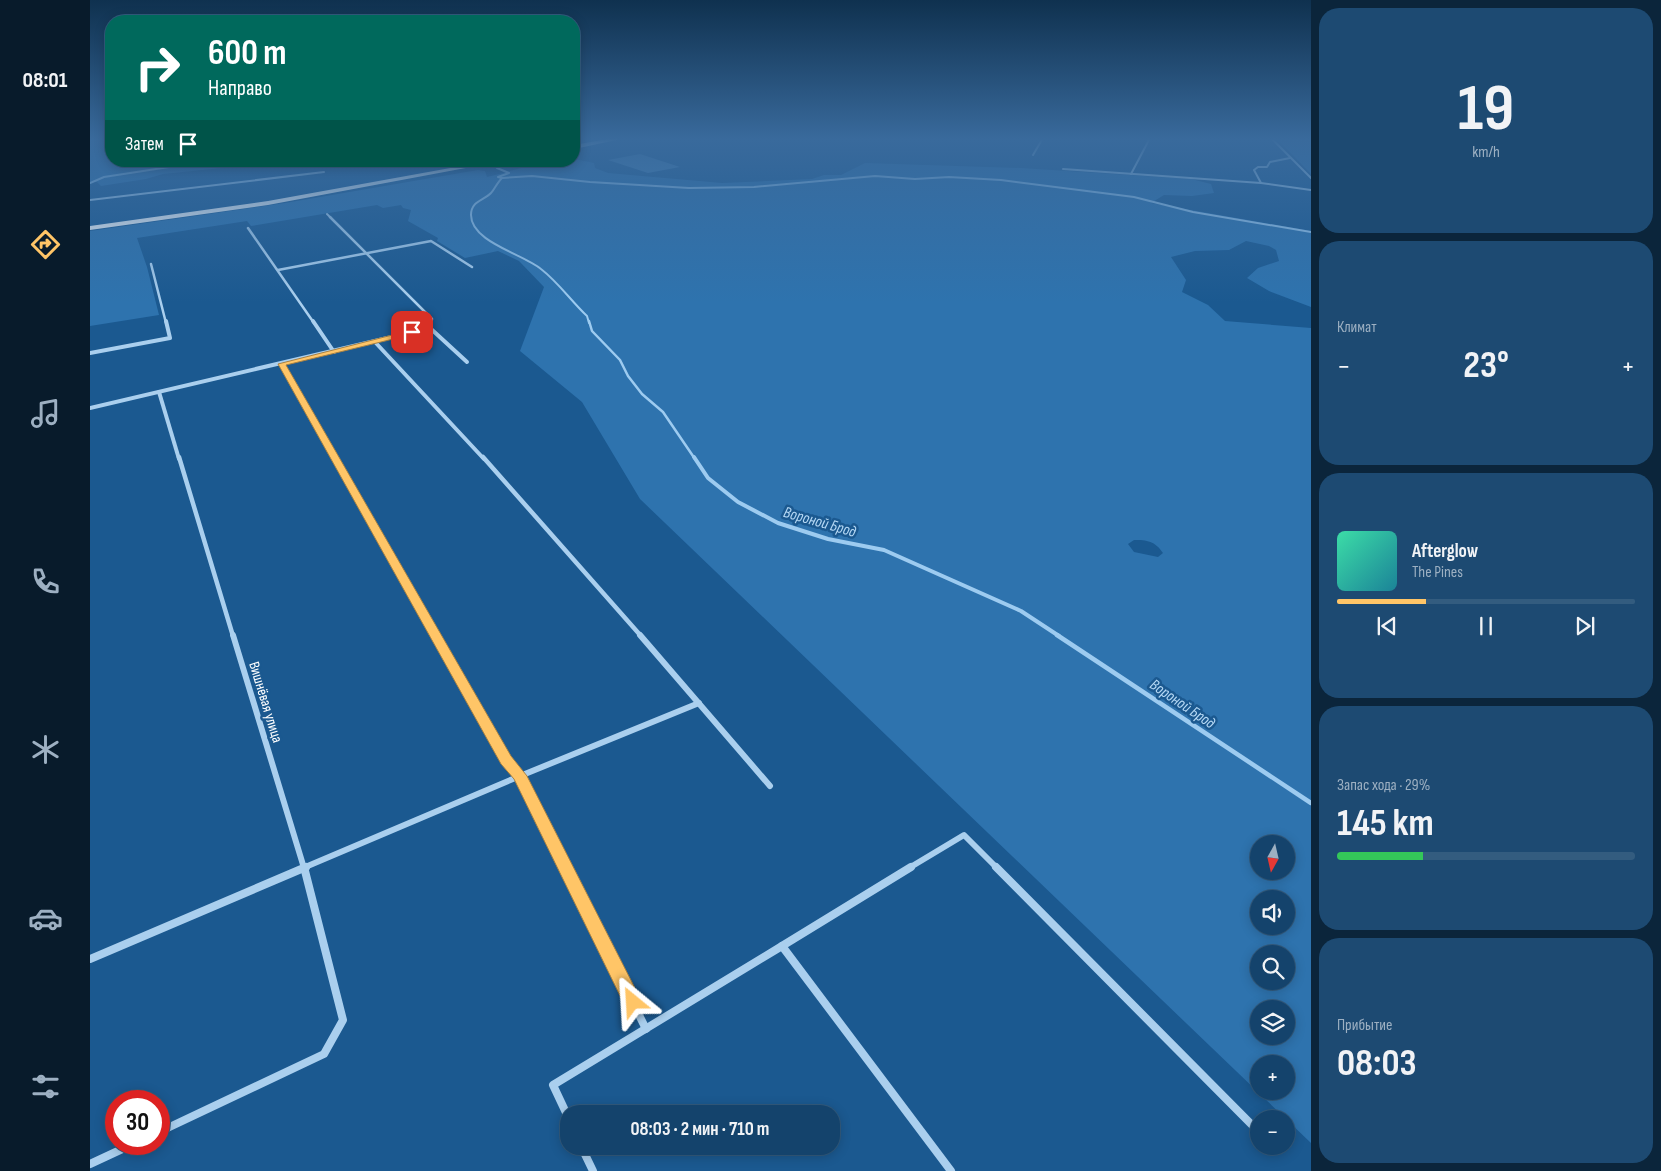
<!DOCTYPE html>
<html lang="ru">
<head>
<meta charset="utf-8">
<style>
  body { margin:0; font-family:"Sofia Sans Condensed",sans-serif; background:#1d4a72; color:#f1f3f6; height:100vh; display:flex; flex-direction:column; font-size:19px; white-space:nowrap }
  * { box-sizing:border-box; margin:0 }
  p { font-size:16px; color:#9db0c2 }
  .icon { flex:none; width:28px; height:28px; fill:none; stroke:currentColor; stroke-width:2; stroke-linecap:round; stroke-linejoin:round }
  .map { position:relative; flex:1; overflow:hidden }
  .details { display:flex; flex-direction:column; gap:8px; padding:8px; background:#0b253b; width:350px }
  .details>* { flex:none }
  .guide { position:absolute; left:15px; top:15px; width:475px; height:152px; border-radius:20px; box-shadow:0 2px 12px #0003,0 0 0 1px #335c7f; background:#00695c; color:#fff; overflow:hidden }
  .needle { width:32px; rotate:188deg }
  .tools { position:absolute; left:1160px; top:835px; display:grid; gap:10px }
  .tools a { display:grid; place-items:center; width:45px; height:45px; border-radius:50%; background:#14436c; box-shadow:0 2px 12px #0003,0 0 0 1px #335c7f; font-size:25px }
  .speed { position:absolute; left:15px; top:1090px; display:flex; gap:10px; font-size:25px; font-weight:700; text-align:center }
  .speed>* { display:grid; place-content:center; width:65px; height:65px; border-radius:50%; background:#14436c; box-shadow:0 2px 12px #0003,0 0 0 1px #335c7f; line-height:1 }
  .speed .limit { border:8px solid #d22; background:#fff; color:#111 }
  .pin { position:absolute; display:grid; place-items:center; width:42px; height:42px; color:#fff; margin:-21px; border-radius:10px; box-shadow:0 2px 8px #0006 }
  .me { position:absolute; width:55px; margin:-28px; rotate:333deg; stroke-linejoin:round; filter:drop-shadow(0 0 4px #0008) }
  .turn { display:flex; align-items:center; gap:18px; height:105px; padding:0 20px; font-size:22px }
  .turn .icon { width:65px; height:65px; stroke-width:2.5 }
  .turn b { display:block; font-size:35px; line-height:42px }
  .then { display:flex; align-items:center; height:48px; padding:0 20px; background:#0003; gap:10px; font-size:19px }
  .big { font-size:38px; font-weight:700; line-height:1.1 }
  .details .tile { flex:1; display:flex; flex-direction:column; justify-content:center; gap:8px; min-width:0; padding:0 18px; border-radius:20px; background:#1d4a72 }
  .details .dial { align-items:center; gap:0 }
  .dial b { font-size:65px; line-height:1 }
  .song { display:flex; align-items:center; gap:15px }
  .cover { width:60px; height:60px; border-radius:8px; background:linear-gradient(135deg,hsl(160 70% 55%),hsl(190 70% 35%)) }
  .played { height:5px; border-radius:2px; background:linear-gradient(90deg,#ffc567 30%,#335c7f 30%) }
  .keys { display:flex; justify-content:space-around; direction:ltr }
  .heat { display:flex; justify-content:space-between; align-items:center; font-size:28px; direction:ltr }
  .charge { height:8px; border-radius:4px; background:linear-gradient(90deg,#34c759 29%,#335c7f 0) }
  .trip { position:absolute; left:470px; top:1105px; width:280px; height:50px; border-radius:20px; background:#14436c; box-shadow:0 2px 12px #0003,0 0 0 1px #335c7f; font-weight:700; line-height:50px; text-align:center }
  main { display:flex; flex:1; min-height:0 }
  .dock { display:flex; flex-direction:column; width:90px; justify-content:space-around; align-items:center; background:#081b2b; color:#9db0c2 }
  .dock .icon { width:35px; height:35px }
  .dock .active { color:#ffc567 }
  .dock b { font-size:22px; color:#f1f3f6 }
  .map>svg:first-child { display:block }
  .green { fill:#2e73ae; fill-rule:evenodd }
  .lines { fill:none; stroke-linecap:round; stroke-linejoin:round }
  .stream-far3 { stroke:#9dcbf0; stroke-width:2 }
  .stream-far2 { stroke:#9dcbf0; stroke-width:2.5 }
  .stream-far1 { stroke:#9dcbf0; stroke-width:4 }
  .stream { stroke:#9dcbf0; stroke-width:4.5 }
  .building { fill:#4885b9 }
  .street-far5 { stroke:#aacfee; stroke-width:2 }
  .street-far4 { stroke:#aacfee; stroke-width:2.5 }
  .street-far3 { stroke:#aacfee; stroke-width:4 }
  .street-far2 { stroke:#aacfee; stroke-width:4.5 }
  .street-far1 { stroke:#aacfee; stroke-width:6 }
  .street { stroke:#aacfee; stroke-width:8 }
  .highway { fill:#fff; fill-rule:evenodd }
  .route { fill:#ffc567; stroke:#a68043 }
  .labels { text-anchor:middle; stroke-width:5; stroke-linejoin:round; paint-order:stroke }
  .street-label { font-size:15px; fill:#fff; stroke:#1b5990 }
  .water-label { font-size:16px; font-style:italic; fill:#b6d9f5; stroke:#1b5990 }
</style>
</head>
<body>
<main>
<nav class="dock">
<b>08:01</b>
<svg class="icon active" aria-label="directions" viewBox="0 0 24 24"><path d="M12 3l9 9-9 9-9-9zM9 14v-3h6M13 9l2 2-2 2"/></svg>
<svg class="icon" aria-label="music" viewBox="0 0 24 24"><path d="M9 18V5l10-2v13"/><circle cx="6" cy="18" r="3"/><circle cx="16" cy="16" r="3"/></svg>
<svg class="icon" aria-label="phone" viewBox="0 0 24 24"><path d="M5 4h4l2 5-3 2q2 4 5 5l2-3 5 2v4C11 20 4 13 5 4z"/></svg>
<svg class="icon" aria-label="climate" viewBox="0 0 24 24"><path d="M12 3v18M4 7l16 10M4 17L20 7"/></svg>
<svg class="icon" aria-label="car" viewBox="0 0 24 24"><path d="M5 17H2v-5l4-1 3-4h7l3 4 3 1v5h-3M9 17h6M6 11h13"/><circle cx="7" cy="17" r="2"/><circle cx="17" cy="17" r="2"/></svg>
<svg class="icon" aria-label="filters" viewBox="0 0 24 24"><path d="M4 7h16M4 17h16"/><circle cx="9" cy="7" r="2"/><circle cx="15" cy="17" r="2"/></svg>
</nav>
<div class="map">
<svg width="1221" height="1171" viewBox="0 0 1221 1171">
  <rect width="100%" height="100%" fill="#1b5990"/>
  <g class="green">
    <path d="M0,138H21V161H189L182,163L73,174L56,179L11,186L7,182H0Z"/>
    <path d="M1186,138H1221V174Z"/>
    <path d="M484,159L504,163L505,168L518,173L632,183L722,179L734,175H751L775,163L931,168L1101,179L1121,184L1124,193L1102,196L1074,195L1061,203L1221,231V307L1179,291L1157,278L1168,268L1189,261L1186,250L1179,246L1156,241L1139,250L1105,251L1081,257L1096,280L1092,292L1118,305L1135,321L1221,328V1143L550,499L492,402L430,351L454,287L429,261L408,251L375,258L347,241L348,238L318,221L321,210L313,208L311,205L293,208L287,205L161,226L157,221L47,238L57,267L69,315L0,326V231L195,203L388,170L395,171L397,177C430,169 448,161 484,161ZM1044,540C1057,540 1065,541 1073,553L1068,557L1044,552L1038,544ZM1169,844H1196V871H1169ZM1169,899H1196V926H1169ZM1169,954H1196V981H1169ZM1169,1009H1196V1036H1169ZM1169,1064H1196V1091H1169Z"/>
  </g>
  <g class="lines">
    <g class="stream-far3">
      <path d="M407,168L419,173L408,177L412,178C407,183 404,190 401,193C393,201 381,201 381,215C381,242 433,254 451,269C469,283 481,301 497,316L499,323"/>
      <path d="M412,178L442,176L500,182L599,188L664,187L785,176L825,179L859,177L911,180L1044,197L1103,212L1221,232"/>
      <path d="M0,183L14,177L118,161"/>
    </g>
    <path class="stream-far2" d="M499,321L502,331L530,360L538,376L552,394L573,412L605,459"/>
    <path class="stream-far1" d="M604,457L618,478L648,502L688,523L738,539L794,550L931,611L969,636"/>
    <path class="stream" d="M967,635L1221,803"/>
  </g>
  <path class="building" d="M550,154L590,167L558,173L518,160Z"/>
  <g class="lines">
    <g class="street-far5">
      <path d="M1181,138L1221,178"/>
      <path d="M943,155L953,138"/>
      <path d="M973,169L1171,183L1221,190"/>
      <path d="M1041,174L1060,138"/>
      <path d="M1171,183L1164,170L1168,167H1177L1180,162L1200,158"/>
      <path d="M0,200L234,172"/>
      <path d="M237,214L241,218"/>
    </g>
    <g class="street-far4">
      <path d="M240,217L342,319L341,323"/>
      <path d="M158,228L224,323"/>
      <path d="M61,264L76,323"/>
      <path d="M188,270L341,241L382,267"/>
    </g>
    <g class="street-far3">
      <path d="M223,321L244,352"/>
      <path d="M340,328L377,362"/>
      <path d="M285,342L394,459"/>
      <path d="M0,353L80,338L76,321"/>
      <path d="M192,364L245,459"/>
      <path d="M69,392L89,459"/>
      <path d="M0,408L340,328L341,321"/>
    </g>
    <g class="street-far2">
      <path d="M89,457L143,636"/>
      <path d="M245,457L346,636"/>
      <path d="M393,457L551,636"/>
    </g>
    <g class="street-far1">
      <path d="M143,635L214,868"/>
      <path d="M345,635L416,760L430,776L476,868"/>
      <path d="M550,635L680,786"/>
      <path d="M213,868L430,776L609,703"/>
      <path d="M819,868L874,835L907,868"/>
    </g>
    <g class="street">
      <path d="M475,867L556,1029"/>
      <path d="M906,867L1164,1127"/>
      <path d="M692,946L821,867"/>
      <path d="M0,959L216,867"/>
      <path d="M479,1119L463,1085L692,946L861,1171"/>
      <path d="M69,1132L234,1054L253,1020L214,867"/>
      <path d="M491,1146L503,1171"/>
      <path d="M0,1164L43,1144"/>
    </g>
    <g class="highway">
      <path d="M523,138H536L484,149V145Z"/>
      <path d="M399,161H413L178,205L0,230V226L178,201Z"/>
    </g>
  </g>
  <linearGradient id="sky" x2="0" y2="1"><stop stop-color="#0f314f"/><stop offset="0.46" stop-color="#396a9c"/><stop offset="1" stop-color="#396a9c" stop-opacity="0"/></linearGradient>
  <rect width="1221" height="302" fill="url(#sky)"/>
  <path class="route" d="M322,330L324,331V334L196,365L421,756L437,776L549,996L552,1002L549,1008L543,1011L536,1008L424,779L411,764L188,364Z"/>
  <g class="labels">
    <g class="street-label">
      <text transform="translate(176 702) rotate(73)" y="5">Вишнёвая улица</text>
    </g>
    <g class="water-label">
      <text transform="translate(730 521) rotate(16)" y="6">Вороной Брод</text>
      <text transform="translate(1093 703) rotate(34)" y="6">Вороной Брод</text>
    </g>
  </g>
</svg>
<div class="tools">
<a><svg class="needle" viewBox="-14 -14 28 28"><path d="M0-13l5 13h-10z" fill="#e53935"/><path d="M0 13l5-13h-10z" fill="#9db0c2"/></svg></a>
<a><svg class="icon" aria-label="sound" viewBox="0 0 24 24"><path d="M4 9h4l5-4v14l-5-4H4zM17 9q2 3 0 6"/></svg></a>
<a><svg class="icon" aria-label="search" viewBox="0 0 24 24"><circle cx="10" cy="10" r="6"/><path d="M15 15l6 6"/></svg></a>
<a><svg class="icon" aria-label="layers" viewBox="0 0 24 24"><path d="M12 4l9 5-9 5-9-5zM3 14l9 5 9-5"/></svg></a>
<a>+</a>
<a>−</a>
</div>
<div class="speed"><div class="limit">30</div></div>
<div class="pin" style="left:322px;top:332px;background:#d93025"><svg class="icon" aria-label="arrive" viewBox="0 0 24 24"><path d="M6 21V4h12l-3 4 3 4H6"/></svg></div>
<svg class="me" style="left:543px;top:1002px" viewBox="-20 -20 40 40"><path d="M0-17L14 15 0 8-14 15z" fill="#ffc567" stroke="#fff" stroke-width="4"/></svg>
<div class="trip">08:03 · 2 мин · 710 m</div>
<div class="guide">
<div class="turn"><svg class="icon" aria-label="right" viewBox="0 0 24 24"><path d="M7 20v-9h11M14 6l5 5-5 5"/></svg><div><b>600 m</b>Направо</div></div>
<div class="then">Затем<svg class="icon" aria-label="arrive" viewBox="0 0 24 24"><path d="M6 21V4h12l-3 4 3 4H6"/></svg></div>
</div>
</div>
<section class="details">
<div class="tile dial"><b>19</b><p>km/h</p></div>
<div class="tile"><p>Климат</p>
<div class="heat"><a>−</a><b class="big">23°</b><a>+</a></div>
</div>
<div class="tile">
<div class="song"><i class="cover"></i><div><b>Afterglow</b><p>The Pines</p></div></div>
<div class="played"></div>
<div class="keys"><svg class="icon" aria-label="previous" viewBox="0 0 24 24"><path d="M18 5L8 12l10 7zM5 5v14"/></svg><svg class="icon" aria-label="pause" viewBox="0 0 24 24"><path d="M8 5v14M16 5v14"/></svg><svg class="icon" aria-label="next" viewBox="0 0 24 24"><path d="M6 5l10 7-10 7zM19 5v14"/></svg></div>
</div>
<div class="tile"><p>Запас хода · 29%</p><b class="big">145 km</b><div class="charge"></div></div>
<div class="tile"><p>Прибытие</p><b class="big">08:03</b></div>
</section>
</main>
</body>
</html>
